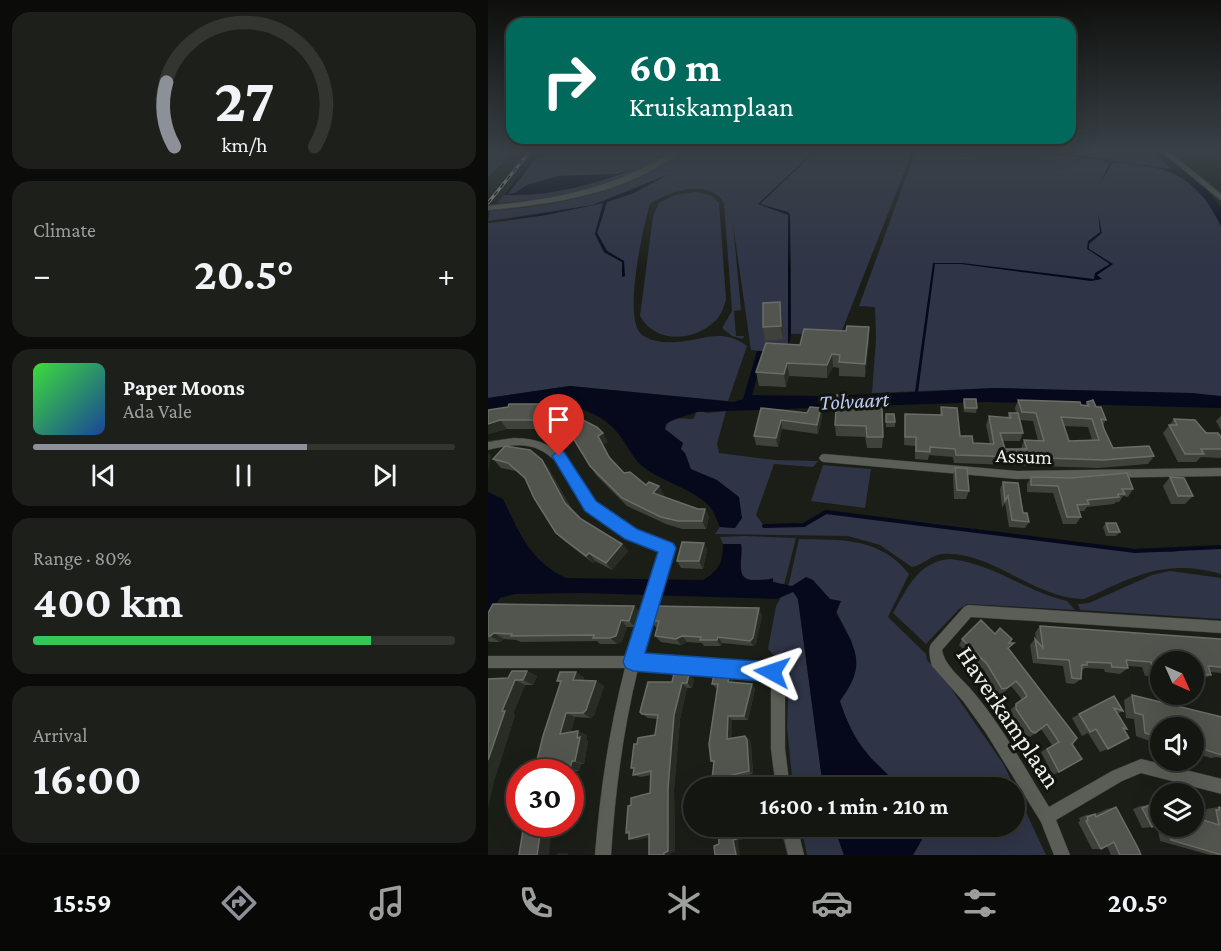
<!DOCTYPE html>
<html lang="en">
<head>
<meta charset="utf-8">
<style>
  body { margin:0; font-family:"Crimson Pro",serif; background:#1d1f1a; color:#f1f3f6; height:100vh; display:flex; flex-direction:column; font-size:22px; white-space:nowrap }
  * { box-sizing:border-box; margin:0 }
  p { font-size:20px; color:#9d9f9f }
  .icon { flex:none; width:33px; height:33px; fill:none; stroke:currentColor; stroke-width:2; stroke-linecap:round; stroke-linejoin:round }
  .map { position:relative; flex:1; overflow:hidden }
  .side { display:flex; flex-direction:column; gap:12px; padding:12px; background:#0b0c09; width:488px }
  .side>* { flex:none }
  .guide { position:absolute; left:18px; top:18px; width:570px; height:126px; border-radius:18px; box-shadow:0 6px 24px #0002,0 0 0 2px #333531; background:#00695c; color:#fff; overflow:hidden }
  .needle { width:39px; rotate:135deg }
  .buttons { position:absolute; left:662px; top:651px; display:grid; gap:12px }
  .buttons a { display:grid; place-items:center; width:54px; height:54px; border-radius:50%; background:#141611; box-shadow:0 6px 24px #0002,0 0 0 2px #333531; font-size:30px }
  .speed { position:absolute; left:18px; top:759px; display:flex; gap:12px; font-size:30px; font-weight:700; text-align:center }
  .speed>* { display:grid; place-content:center; width:78px; height:78px; border-radius:50%; background:#141611; box-shadow:0 6px 24px #0002,0 0 0 2px #333531; line-height:1 }
  .speed .limit { border:9px solid #d22; background:#fff; color:#111 }
  .pin { position:absolute; display:grid; place-items:center; width:51px; height:51px; color:#fff; margin:-62px -26px; border-radius:50% 50% 50% 0; rotate:-45deg; box-shadow:0 0 6px #0007 }
  .pin .icon { rotate:45deg }
  .me { position:absolute; width:66px; margin:-33px; rotate:275deg; stroke-linejoin:round; filter:drop-shadow(0 0 4px #0008) }
  .turn { display:flex; align-items:center; gap:21px; height:126px; padding:0 24px; font-size:27px }
  .turn .icon { width:78px; height:78px; stroke-width:2.5 }
  .turn b { display:block; font-size:42px; line-height:51px }
  .big { font-size:45px; font-weight:700; line-height:1.1 }
  .side .card { flex:1; display:flex; flex-direction:column; justify-content:center; gap:9px; min-width:0; padding:0 21px; border-radius:18px; background:#1d1f1a }
  .side .dial { align-items:center; gap:0 }
  .dial svg { height:156px; overflow:visible; fill:none; stroke:#333531; stroke-width:7; stroke-linecap:round; text-anchor:middle }
  .dial text { fill:#f1f3f6; stroke:none }
  .song { display:flex; align-items:center; gap:18px }
  .cover { width:72px; height:72px; border-radius:9px; background:linear-gradient(135deg,hsl(120 70% 55%),hsl(220 70% 35%)) }
  .played { height:6px; border-radius:3px; background:linear-gradient(90deg,#8c9099 65%,#333531 65%) }
  .keys { display:flex; justify-content:space-around; direction:ltr }
  .heat { display:flex; justify-content:space-between; align-items:center; font-size:33px; direction:ltr }
  .charge { height:9px; border-radius:4px; background:linear-gradient(90deg,#34c759 80%,#333531 0) }
  .trip { position:absolute; left:195px; top:777px; width:342px; height:60px; border-radius:30px; background:#141611; box-shadow:0 6px 24px #0002,0 0 0 2px #333531; font-weight:700; line-height:60px; text-align:center }
  .tab-bar { display:flex; height:96px; justify-content:space-around; align-items:center; background:#080907; color:#9d9f9f }
  .tab-bar .icon { width:42px; height:42px }
  .tab-bar .current { color:#8c9099 }
  .tab-bar b { font-size:27px; color:#f1f3f6 }
  main { display:flex; flex:1; min-height:0 }
  .map>svg:first-child { display:block }
  .green { fill:#2f3447 }
  .water { fill:#06091c }
  .lines { fill:none; stroke-linecap:round; stroke-linejoin:round }
  .stream { stroke:#06091c; stroke-width:4 }
  .street-casing { stroke:#393b37; stroke-width:1 }
  .secondary-casing { stroke:#393b37; stroke-width:2 }
  .street { fill:#5a5e56; fill-rule:evenodd }
  .secondary { fill:#5a5e56; fill-rule:evenodd }
  .rail-casing { stroke:#bbbdb8; stroke-width:3 }
  .rail { stroke:#12150e; stroke-width:1.5; stroke-dasharray:5; stroke-linecap:butt }
  .wall { fill:#3e423a; fill-rule:evenodd }
  .shaded-wall { fill:#282c24 }
  .building { fill:#51554d; stroke:#6a6d66; stroke-width:1.5; fill-rule:evenodd }
  .route { fill:#1a73e8; stroke:#114b97; stroke-width:1.5 }
  .labels { text-anchor:middle; stroke-width:6; stroke-linejoin:round; paint-order:stroke }
  .street-label { font-size:21px; fill:#eef0ec; stroke:#12150e }
  .water-label { font-size:22px; font-style:italic; fill:#bdcbfc; stroke:#12150e }
  .near-street-label { font-size:26px; fill:#eef0ec; stroke:#12150e }
</style>
</head>
<body>
<main>
<section class="side">
<div class="card dial"><svg viewBox="0 0 100 80">
<path d="M14 69A42 42 0 1 1 86 69"/>
<path d="M14 69A42 42 0 0 1 10 36" stroke="#8c9099"/>
<text x="50" y="56" font-size="32" font-weight="700">27</text>
<text x="50" y="72" font-size="11">km/h</text>
</svg></div>
<div class="card"><p>Climate</p>
<div class="heat"><a>−</a><b class="big">20.5°</b><a>+</a></div>
</div>
<div class="card">
<div class="song"><i class="cover"></i><div><b>Paper Moons</b><p>Ada Vale</p></div></div>
<div class="played"></div>
<div class="keys"><svg class="icon" aria-label="previous" viewBox="0 0 24 24"><path d="M18 5L8 12l10 7zM5 5v14"/></svg><svg class="icon" aria-label="pause" viewBox="0 0 24 24"><path d="M8 5v14M16 5v14"/></svg><svg class="icon" aria-label="next" viewBox="0 0 24 24"><path d="M6 5l10 7-10 7zM19 5v14"/></svg></div>
</div>
<div class="card"><p>Range · 80%</p><b class="big">400 km</b><div class="charge"></div></div>
<div class="card"><p>Arrival</p><b class="big">16:00</b></div>
</section>
<div class="map">
<svg width="734" height="855" viewBox="0 0 734 855">
  <rect width="100%" height="100%" fill="#1b1e17"/>
  <g class="green">
    <path d="M0,150H28L0,177Z"/>
    <path d="M66,150L151,153L142,150H188C131,187 77,198 10,203L16,195L76,189L145,169L129,174L70,176L39,185L27,193L20,194L47,159Z"/>
    <path d="M199,150H425L353,333L303,334L302,215L300,348L285,352L263,350L245,224L253,310L246,311L248,336H256L255,339L244,336L234,328L244,311L236,203C222,178 181,191 162,204C155,227 135,318 153,334C163,342 177,343 188,342C215,341 233,327 259,346L240,401L82,386L0,398V223L58,215L116,203L107,234L116,252L134,262V276L136,261L119,251L109,233L119,202L146,193L178,175L146,191L105,205L0,221L2,211C73,205 140,193 199,150Z"/>
    <path d="M428,150H663L684,169L638,163L689,172L718,200L733,226V396L507,388L384,393L388,339L387,307L371,306Z"/>
    <path d="M207,192L223,195L231,203L238,299C236,306 234,314 228,320C207,342 167,344 152,316L165,216L171,203L187,195Z"/>
    <path d="M210,410L219,413L238,411L229,444L231,453L287,460L330,461L325,467L286,464L268,515L276,526C289,526 309,529 321,522C327,519 331,515 338,512L444,523L648,551L685,552L716,546L733,547V574C676,558 647,576 596,599C544,598 505,551 454,554C443,555 435,565 424,567L392,545L360,536L227,534L232,527L247,528L187,462L177,429C180,415 194,419 205,419Z"/>
    <path d="M335,465L383,469L377,508L323,501Z"/>
    <path d="M258,536L308,538L296,585C291,584 286,581 281,580C270,578 255,585 252,569C250,560 255,553 253,544H235L232,537Z"/>
    <path d="M311,539C354,540 392,537 421,574L400,617L438,654L439,660L460,684L516,765L558,855H425L440,829L439,827L526,826V788L414,787L387,764L362,731L351,701L364,642L342,599L325,582L310,599L335,787H305L299,727L301,673L280,649L288,606L301,583Z"/>
    <path d="M462,559C505,563 538,592 579,601L587,610L479,604L471,609L438,644L405,613C420,587 430,562 462,559Z"/>
    <path d="M682,571L733,578V619L592,610L590,604L601,603L664,575Z"/>
    <path d="M313,827H346L356,855H319Z"/>
  </g>
  <g class="water">
    <path d="M62,150H66L47,159L20,194L27,193L39,185L70,176L129,174L146,169C106,185 59,197 16,195L45,158Z"/>
    <path d="M327,150L321,158L272,204L300,212L302,215L303,334L300,350L276,353L264,395L344,396L427,392L445,263H474L606,279L607,273L622,264L599,249L600,241L612,232L610,213L614,233L601,244V249L625,264L609,275L614,279L603,281L473,264H447L430,392L507,388L704,393L733,396L734,408L498,402L208,412C198,417 188,417 178,424L177,429L195,443L193,449L197,453L203,469L229,480L251,497L254,518L247,528L232,527C229,521 226,512 222,507C209,491 176,482 158,469C145,460 140,446 130,433C99,396 42,401 0,411V398L82,386L246,402L255,399L269,351L285,352L300,347V215L270,204Z"/>
    <path d="M452,150L469,156L546,158C576,145 647,168 684,169L663,150H670L719,189L733,208V226C711,177 677,163 625,163L613,181L621,164L613,160L556,154L548,159L472,157Z"/>
    <path d="M179,175L146,193L119,202L109,233L119,251L136,261L137,276L134,277V262L116,252L107,234L115,203L58,215L0,223L105,205Z"/>
    <path d="M0,492L15,499C31,532 42,561 78,578L215,580C231,571 235,562 235,544H253C256,560 244,583 271,580C276,580 280,580 285,578V582L304,586L318,577L325,580L342,599L353,601L348,613C369,651 379,664 352,701C366,744 381,758 414,787H335L310,599L305,592L289,599L93,593L27,594L12,598L0,616Z"/>
    <path d="M439,826L440,829L425,855H356L346,827Z"/>
  </g>
  <g class="lines">
    <path class="stream" d="M276,526L316,525L338,512L647,551L734,547"/>
    <g class="street-casing">
      <g id="street">
        <path d="M26,438C85,439 78,478 113,509C133,527 159,535 183,544L184,548L181,563L153,656L284,666C290,668 294,672 297,678V749L302,788H288L283,749V681L281,678L150,669C135,730 127,792 123,855H107C112,792 121,730 137,668H0V656H141L173,551C150,541 125,533 107,516C94,505 88,492 80,478C59,444 37,440 0,450V442Z"/>
        <path d="M336,454L529,471L734,468V476L529,479L336,462L333,461L331,458L333,455Z"/>
        <path d="M480,605L734,621V633L483,617L454,650C456,664 471,676 481,687C511,721 537,768 561,807L624,771L653,759L734,779V794L653,773L634,781L568,820L582,855H566L553,822L498,733L475,701L444,666C442,659 440,650 443,644L476,607Z"/>
        <path d="M293,826H309L316,855H300Z"/>
      </g>
    </g>
    <g class="secondary-casing">
      <g id="secondary">
        <path d="M188,150H196C140,193 68,204 0,210V206C70,199 127,188 188,150Z"/>
        <path d="M672,150H679L734,195V201Z"/>
      </g>
    </g>
    <use href="#street" class="street"/>
    <use href="#secondary" class="secondary"/>
    <g class="rail-casing">
      <path id="rail" d="M0,203L43,150"/>
    </g>
    <use href="#rail" class="rail"/>
  </g>
  <g class="wall">
    <path d="M292,302L294,315L295,339L277,341L275,327Z"/>
    <path d="M381,327V340L377,377L351,376V368L345,367L339,378L301,376L298,387L271,386L268,372L312,345L358,331Z"/>
    <path d="M359,395V407L395,437L394,448H379L377,437L348,436L347,425Z"/>
    <path d="M476,399L489,408L488,413L476,412L475,403Z"/>
    <path d="M530,400L597,406L599,402L608,407L618,420L615,425L625,448L666,456L660,464L610,468L466,463L465,457L441,455L440,460L427,459V446L416,445L417,414L452,415L453,407L472,436L485,443L502,444L498,425L501,416L519,418L521,413H528L527,408ZM532,420L545,421L550,441L536,440L533,449H517L515,441H532L535,433ZM576,426L600,427L604,440L581,441Z"/>
    <path d="M20,407L120,442L115,444L123,459L136,473L158,485L171,486L176,495L174,496L221,516L218,529H194L178,524L139,506L108,475L84,437L82,439L63,430L48,429H19L0,434V410Z"/>
    <path d="M273,408L319,413L333,408L334,417L330,434L294,429L290,447L268,445L266,436Z"/>
    <path d="M398,414L407,422V427H398Z"/>
    <path d="M734,415V430H733L728,421Z"/>
    <path d="M686,419L734,438V458L713,457L708,462H690L675,433Z"/>
    <path d="M5,459L54,460L61,469L83,508L93,519L134,544L140,551L124,570L107,561L105,563L75,540L68,533L38,480L28,471L13,468Z"/>
    <path d="M467,468L481,491L478,499H466L465,476Z"/>
    <path d="M543,477L645,489L640,497L635,496L631,502H628L626,504L599,507L596,511H591L593,517L588,524H575L565,493L539,492V484Z"/>
    <path d="M682,477L705,496L697,504H683L675,486Z"/>
    <path d="M515,482L541,522L537,528L521,527L517,503L514,508L512,489Z"/>
    <path d="M618,523L632,532L628,536H618L615,527Z"/>
    <path d="M216,543L219,550L215,569L193,568L189,561Z"/>
    <path d="M146,606L152,613L147,627H139L134,641L129,644H112L109,641L33,642L28,640L16,639L12,642H2L0,641V613Z"/>
    <path d="M274,615L268,644L265,646L234,643L233,646H216L214,643L199,642L193,645L173,642L167,636L169,627H168L162,621Z"/>
    <path d="M552,626L734,639V673L723,672V675L713,680L705,679V662H672V675L657,676L654,667L640,666V668L632,674L617,672L616,669L597,668L594,670L593,679L586,684L578,683L575,666L545,663L542,645L547,639L548,640L547,633Z"/>
    <path d="M474,639L521,643V649L584,744L571,772L565,775L553,752L564,745L553,729L542,737L538,735L523,713V709L534,700L529,693L523,686L515,693L509,694L496,670L471,645Z"/>
    <path d="M39,671L49,676L45,685H37L25,714L27,715L7,778L20,678Z"/>
    <path d="M241,675L245,680V683L264,684L267,689L260,720H244L243,738L261,739L263,744L265,774L244,778L245,788L226,763L223,761L229,689L224,684Z"/>
    <path d="M96,677L95,680L108,681L116,686L106,715L103,718L87,717L83,732L99,735L98,740L100,741L96,764H93L91,771L79,772H46L72,683L69,681Z"/>
    <path d="M206,679L204,688H199L192,719L186,790L187,851L182,853L161,837L149,840L141,839V833H138L143,805L162,793L163,775L153,777L145,775L146,769L143,768L149,744L167,735L170,719L160,718L154,714L184,682Z"/>
    <path d="M644,695L734,717V758L728,757L723,758L705,753V728H672V745L648,736L646,719L638,718L636,700Z"/>
    <path d="M626,696L635,711L629,714L639,729L636,730L620,749L612,752L600,733L594,736L584,718Z"/>
    <path d="M675,792L680,794H672V826H705L712,819L717,820L715,811H719L718,809L731,807L734,855H722L672,841L669,824L664,827L654,828L645,809L652,806L662,805L668,817L665,794Z"/>
    <path d="M628,807L653,855H623L619,846L613,849H604L590,822L592,821L591,818L598,815L607,814L619,809Z"/>
  </g>
  <g class="shaded-wall">
    <path d="M292,302L294,315L295,339L293,326Z"/>
    <path d="M381,327V340L377,377V364Z"/>
    <path d="M344,354L345,367L339,378V365Z"/>
    <path d="M299,363L301,376L298,387L296,374Z"/>
    <path d="M333,408L334,417L330,434L329,425Z"/>
    <path d="M12,420L19,429L0,434V424Z"/>
    <path d="M293,420L294,429L290,447L288,438Z"/>
    <path d="M79,428L85,437L82,439L76,431Z"/>
    <path d="M115,433L120,442L115,444L126,465L110,436Z"/>
    <path d="M0,453L3,456L0,473Z"/>
    <path d="M54,460L61,469L84,511L77,503Z"/>
    <path d="M171,486L176,495L170,501L165,493Z"/>
    <path d="M217,509L221,516L218,529L214,521Z"/>
    <path d="M216,543L219,550L215,569L211,561Z"/>
    <path d="M134,544L140,551L124,570L118,563Z"/>
    <path d="M101,553L107,561L105,563L98,556Z"/>
    <path d="M146,606L152,613L147,627L141,621Z"/>
    <path d="M271,608L274,615L268,644L265,646L262,641Z"/>
    <path d="M133,620L139,627L134,641L129,644L122,638Z"/>
    <path d="M6,633L16,639L12,642L2,636Z"/>
    <path d="M194,636L199,642L193,645L188,639Z"/>
    <path d="M230,637L234,643L233,646L229,640Z"/>
    <path d="M39,671L49,676L45,685L35,680Z"/>
    <path d="M88,672L96,677L93,685L85,680Z"/>
    <path d="M201,674L206,679L204,688L199,683Z"/>
    <path d="M241,675L245,680L244,687L240,682Z"/>
    <path d="M27,680L37,685L25,714L27,715L7,778L0,808V760L14,711Z"/>
    <path d="M108,681L116,686L106,715L103,718L95,713Z"/>
    <path d="M194,683L199,688L192,719L186,790L187,851L182,853L183,855H176L186,715Z"/>
    <path d="M264,684L267,689L260,720L256,716Z"/>
    <path d="M78,713L87,717L82,738L72,734Z"/>
    <path d="M240,716L244,720L243,743L239,739Z"/>
    <path d="M90,731L99,735L98,740L100,741L96,764L87,761Z"/>
    <path d="M257,736L261,739L263,744L265,774L261,771Z"/>
    <path d="M84,761L93,764L91,771L82,768Z"/>
    <path d="M240,776L244,778L245,788H241Z"/>
    <path d="M82,789L88,791L87,796L90,797L86,822H82Z"/>
    <path d="M82,823H83L82,830L63,835L61,855H49L52,835L73,824Z"/>
    <path d="M265,826H268V834L250,841L252,855H248L245,840Z"/>
    <path d="M161,834H168L149,840L141,839Z"/>
    <rect x="69" y="853" width="11" height="2"/>
  </g>
  <g class="building">
    <path d="M292,302L293,326L275,327V303Z"/>
    <path d="M359,326L381,327L377,364L351,362L352,355L344,354L339,365L299,363L296,374L268,372L278,343L312,345L316,329L358,331Z"/>
    <path d="M349,395H359V407H394L395,437H379L378,426L347,425Z"/>
    <path d="M476,399H488L489,408H477Z"/>
    <path d="M530,400L592,402L593,405L601,406L599,402L605,400L608,407H613L618,420L613,419L616,429L625,448L661,446L666,456L615,460L468,455L467,449L442,447V452L428,451V437H417V414L454,415L453,407L469,408L472,436H484L485,443L506,444L501,416L523,418L521,413H530L535,433H512L517,449H539L536,440L556,441L548,413L534,412ZM573,417L604,419L611,440L581,441Z"/>
    <path d="M21,404H53L73,409L109,427L115,433L110,436L121,457L136,473L142,472L158,485L161,482L171,486L165,493L210,509H217L214,521H190L173,517L134,498L102,466L79,428L76,431L57,421L41,420H12L0,424V410L20,407Z"/>
    <path d="M322,407L333,408L329,425L293,420L288,438L266,436L273,408L319,413Z"/>
    <path d="M398,414H406L407,422H398Z"/>
    <path d="M686,419L707,420L718,433H730L734,438V449H713L716,454H697L681,425H689Z"/>
    <path d="M17,446L42,450L54,460L77,503L93,519L134,544L118,563L101,553L98,556L68,533L46,498L37,478L20,463L5,459Z"/>
    <path d="M467,468H479L481,491L469,490Z"/>
    <path d="M639,473L645,489H634L637,494H630L631,497L599,500L601,504L589,505L593,517H579L570,486L543,485V477L583,478Z"/>
    <path d="M682,477L696,478L705,496H690Z"/>
    <path d="M515,482L530,483L535,513H539L541,522L524,520L520,496L517,501Z"/>
    <path d="M618,523H628L632,532H621Z"/>
    <path d="M194,542L216,543L211,561H189Z"/>
    <path d="M5,604L146,606L141,621L133,620L128,636L122,638H105L106,635L23,636L24,634L6,633L2,636H0V613Z"/>
    <path d="M166,606L271,608L265,638L262,641L230,637L229,640H212L213,637L194,636L188,639L167,636L171,621H162Z"/>
    <path d="M493,620L507,634L512,628L524,639L521,643H526L520,648L589,738L584,744L594,759L571,772L559,749L571,742L559,724L547,733L543,731L528,709V704L539,696L534,688L528,681L519,688L514,689L499,664L474,639Z"/>
    <path d="M552,626L734,639V667L720,666L723,675L707,674L705,670V662H672V670H665L663,662L638,660L640,668L624,667L623,663L599,662V665H594L593,679L584,678L581,660L550,658L547,639L555,648Z"/>
    <path d="M24,671H39L35,680H27L14,711H17L0,760V679L20,678Z"/>
    <path d="M72,672H88L85,680L108,681L98,710L95,713H78L72,734L90,731L89,738L92,737L87,761H84L82,768L64,771V772H46L55,736L73,681H69Z"/>
    <path d="M186,674H201L199,683H194L186,715L180,788V851L176,853V855H161V834L141,839V832L138,833L140,806L143,805V798L162,793L163,771L145,775L146,768H143L146,744H149L150,738L167,735L170,715L154,714L152,712L160,682H184Z"/>
    <path d="M226,675H241L240,682L264,684L256,716H240L239,739L257,736L259,740L261,771L240,776L241,788H223L226,761H223L221,744L230,684H224Z"/>
    <path d="M644,695L734,717V755L705,746V728H672V738L657,733L655,715L647,713Z"/>
    <path d="M626,696L635,711L626,708L639,729L635,728L641,738L620,749L608,729L602,732L591,714Z"/>
    <path d="M705,800L709,805L712,819L731,825L728,810H731V807L734,808V855L683,840L681,826H705Z"/>
    <path d="M662,805L672,823L664,827L654,808Z"/>
    <path d="M628,807L650,848L653,855H632L626,842L613,849L598,821L600,820L599,817L607,814L608,817Z"/>
    <path d="M36,824H73L72,830L52,835L49,855H31Z"/>
    <path d="M230,826H265L264,834L245,840L248,855H227L226,846L231,844Z"/>
  </g>
  <linearGradient id="sky" x2="0" y2="1"><stop stop-color="#0f100d"/><stop offset="0.56" stop-color="#394147"/><stop offset="1" stop-color="#394147" stop-opacity="0"/></linearGradient>
  <rect width="734" height="270" fill="url(#sky)"/>
  <path class="route" d="M71,450L76,452L108,501L149,529L185,543L188,548L157,653L284,662L291,665L294,672L291,679L284,682L145,671L138,668L135,662L170,552L137,539L97,511L64,456Z"/>
  <g class="labels">
    <g class="street-label">
      <text transform="translate(536 456) rotate(2)" y="7">Assum</text>
    </g>
    <g class="water-label">
      <text transform="translate(366 400) rotate(-3)" y="8">Tolvaart</text>
    </g>
    <g class="near-street-label">
      <text transform="translate(521 717) rotate(56)" y="9">Haverkamplaan</text>
    </g>
  </g>
</svg>
<div class="buttons">
<a><svg class="needle" viewBox="-14 -14 28 28"><path d="M0-13l5 13h-10z" fill="#e53935"/><path d="M0 13l5-13h-10z" fill="#9d9f9f"/></svg></a>
<a><svg class="icon" aria-label="sound" viewBox="0 0 24 24"><path d="M4 9h4l5-4v14l-5-4H4zM17 9q2 3 0 6"/></svg></a>
<a><svg class="icon" aria-label="layers" viewBox="0 0 24 24"><path d="M12 4l9 5-9 5-9-5zM3 14l9 5 9-5"/></svg></a>
</div>
<div class="speed"><div class="limit">30</div></div>
<div class="pin" style="left:71px;top:456px;background:#d93025"><svg class="icon" aria-label="arrive" viewBox="0 0 24 24"><path d="M6 21V4h12l-3 4 3 4H6"/></svg></div>
<svg class="me" style="left:284px;top:672px" viewBox="-20 -20 40 40"><path d="M0-17L14 15 0 8-14 15z" fill="#1a73e8" stroke="#fff" stroke-width="4"/></svg>
<div class="trip">16:00 · 1 min · 210 m</div>
<div class="guide">
<div class="turn"><svg class="icon" aria-label="right" viewBox="0 0 24 24"><path d="M7 20v-9h11M14 6l5 5-5 5"/></svg><div><b>60 m</b>Kruiskamplaan</div></div>
</div>
</div>
</main>
<nav class="tab-bar">
<b>15:59</b>
<svg class="icon current" aria-label="directions" viewBox="0 0 24 24"><path d="M12 3l9 9-9 9-9-9zM9 14v-3h6M13 9l2 2-2 2"/></svg>
<svg class="icon" aria-label="music" viewBox="0 0 24 24"><path d="M9 18V5l10-2v13"/><circle cx="6" cy="18" r="3"/><circle cx="16" cy="16" r="3"/></svg>
<svg class="icon" aria-label="phone" viewBox="0 0 24 24"><path d="M5 4h4l2 5-3 2q2 4 5 5l2-3 5 2v4C11 20 4 13 5 4z"/></svg>
<svg class="icon" aria-label="climate" viewBox="0 0 24 24"><path d="M12 3v18M4 7l16 10M4 17L20 7"/></svg>
<svg class="icon" aria-label="car" viewBox="0 0 24 24"><path d="M5 17H2v-5l4-1 3-4h7l3 4 3 1v5h-3M9 17h6M6 11h13"/><circle cx="7" cy="17" r="2"/><circle cx="17" cy="17" r="2"/></svg>
<svg class="icon" aria-label="filters" viewBox="0 0 24 24"><path d="M4 7h16M4 17h16"/><circle cx="9" cy="7" r="2"/><circle cx="15" cy="17" r="2"/></svg>
<b>20.5°</b>
</nav>
</body>
</html>
